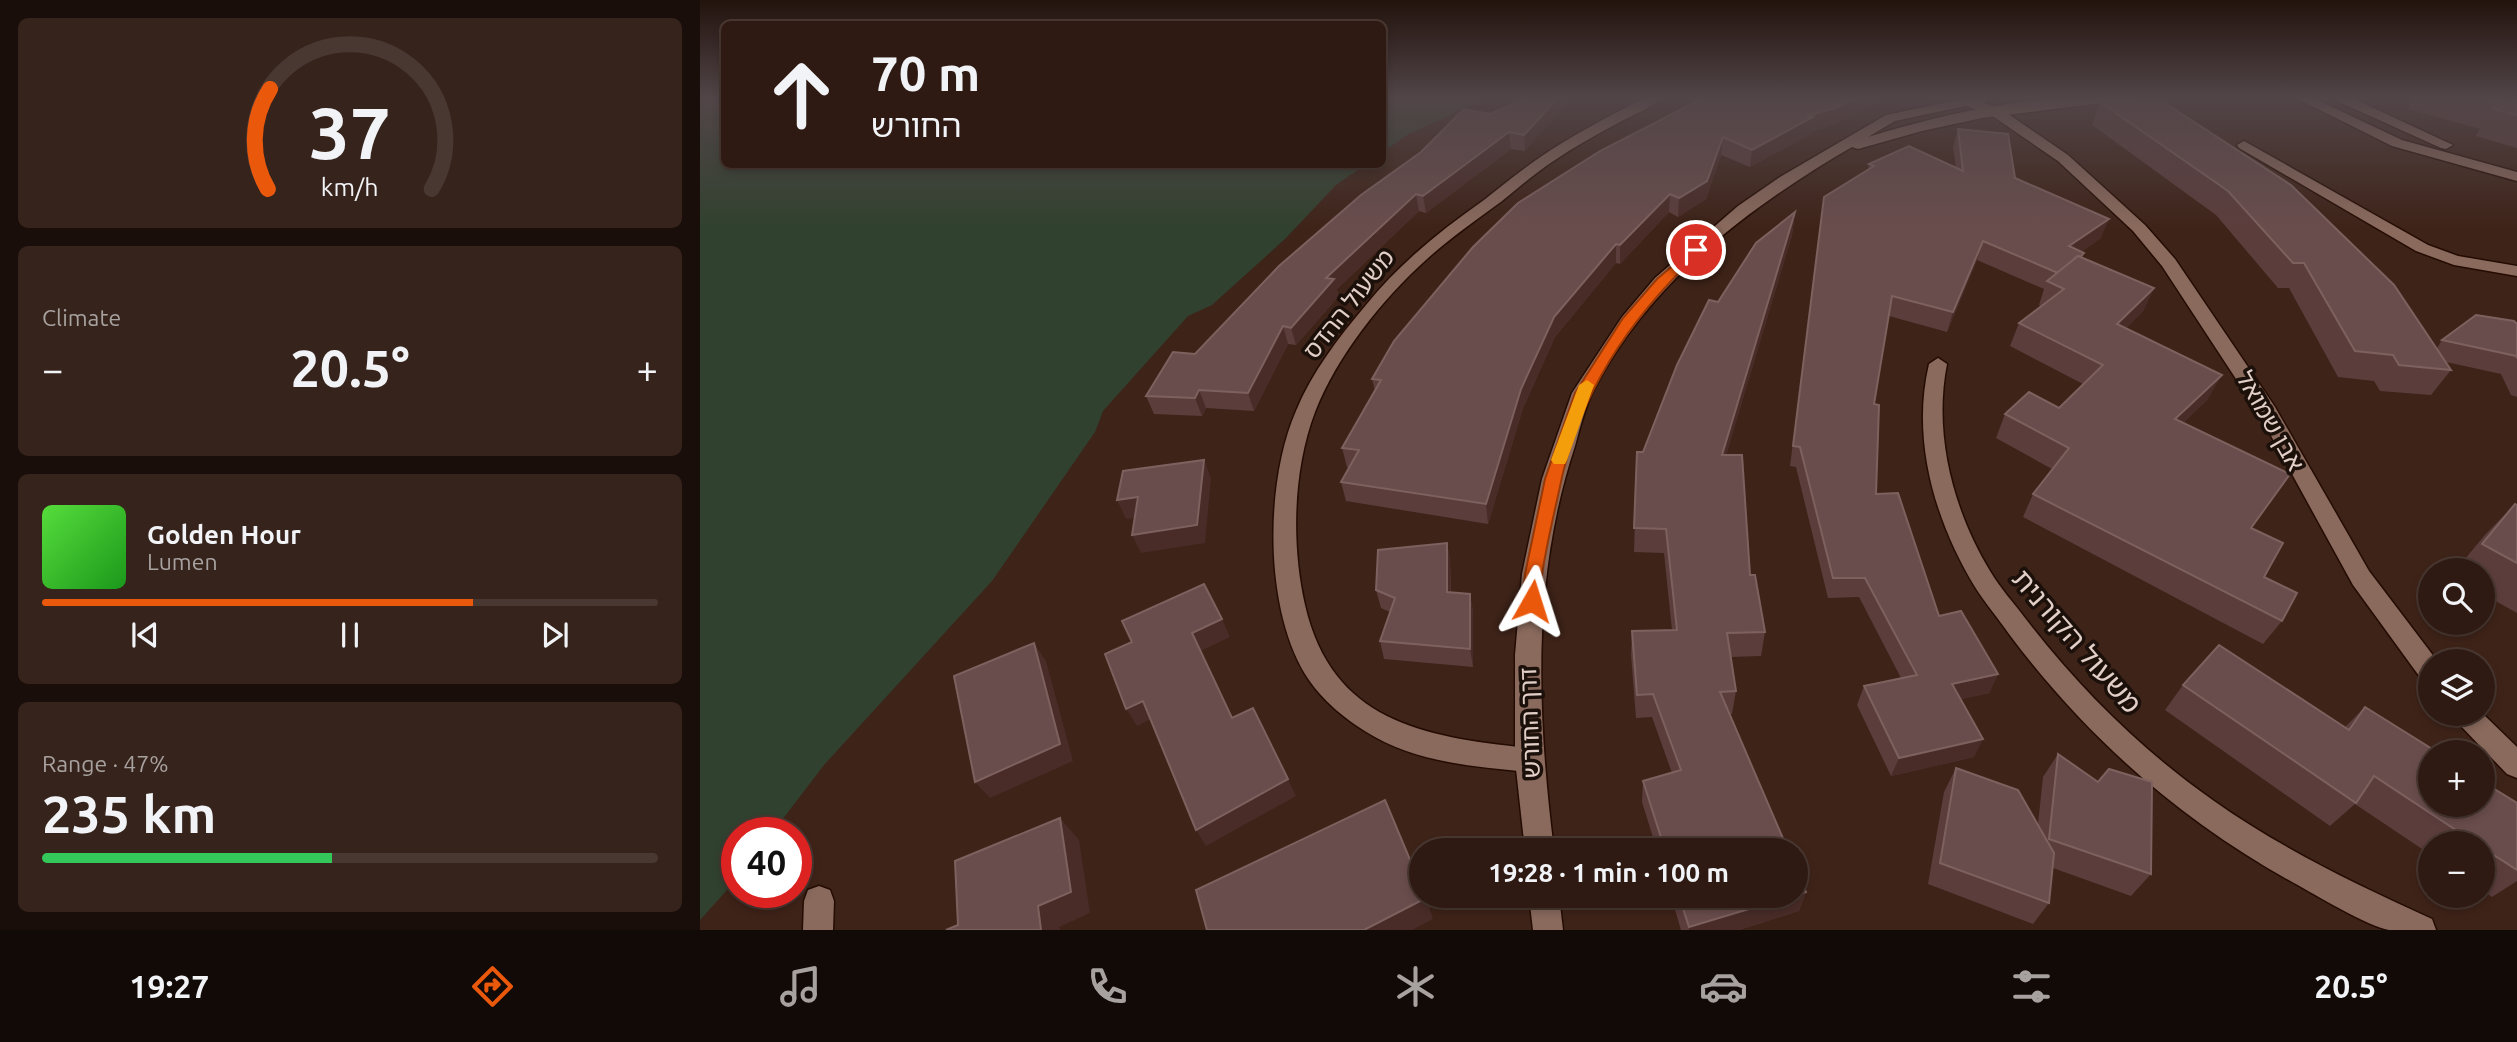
<!DOCTYPE html>
<html lang="en">
<head>
<meta charset="utf-8">
<style>
  body { margin:0; font-family:Ubuntu,"Noto Sans Hebrew",sans-serif; background:#36231b; color:#f1f3f6; height:100vh; display:flex; flex-direction:column; font-size:26px; white-space:nowrap }
  * { box-sizing:border-box; margin:0 }
  p { font-size:23px; color:#a7a19f }
  .icon { flex:none; width:38px; height:38px; fill:none; stroke:currentColor; stroke-width:2; stroke-linecap:round; stroke-linejoin:round }
  .map { position:relative; flex:1; overflow:hidden }
  .panel { display:flex; flex-direction:column; gap:18px; padding:18px; background:#190e0a; width:700px }
  .panel>* { flex:none }
  .guide { position:absolute; left:21px; top:21px; width:665px; height:147px; border-radius:10px; box-shadow:0 4px 10px #0003,0 0 0 2px #493832; background:#2e1a12; color:#f1f3f6; overflow:hidden }
  .tools { position:absolute; left:1718px; top:558px; display:grid; gap:14px }
  .tools a { display:grid; place-items:center; width:77px; height:77px; border-radius:50%; background:#2e1a12; box-shadow:0 4px 10px #0003,0 0 0 2px #493832; font-size:35px }
  .speed { position:absolute; left:21px; top:817px; display:flex; gap:14px; font-size:35px; font-weight:700; text-align:center }
  .speed>* { display:grid; place-content:center; width:91px; height:91px; border-radius:50%; background:#2e1a12; box-shadow:0 4px 10px #0003,0 0 0 2px #493832; line-height:1 }
  .speed .limit { border:10px solid #d22; background:#fff; color:#111 }
  .pin { position:absolute; display:grid; place-items:center; width:60px; height:60px; color:#fff; margin:-30px; border:4px solid #fff; border-radius:50%; box-shadow:0 2px 7px #0007 }
  .me { position:absolute; width:77px; margin:-38px; rotate:6deg; stroke-linejoin:round; filter:drop-shadow(0 0 5px #0008) }
  .turn { display:flex; align-items:center; gap:24px; height:147px; padding:0 35px; font-size:32px }
  .turn .icon { width:91px; height:91px; stroke-width:2.5 }
  .turn b { display:block; font-size:49px; line-height:60px }
  .big { font-size:52px; font-weight:700; line-height:1.1 }
  .panel .tile { flex:1; display:flex; flex-direction:column; justify-content:center; gap:10px; min-width:0; padding:0 24px; border-radius:10px; background:#36231b }
  .panel .dial { align-items:center; gap:0 }
  .dial svg { height:182px; overflow:visible; fill:none; stroke:#493832; stroke-width:7; stroke-linecap:round; text-anchor:middle }
  .dial text { fill:#f1f3f6; stroke:none }
  .song { display:flex; align-items:center; gap:21px }
  .cover { width:84px; height:84px; border-radius:10px; background:linear-gradient(135deg,hsl(110 70% 55%),hsl(120 70% 35%)) }
  .played { height:7px; border-radius:4px; background:linear-gradient(90deg,#ea580c 70%,#493832 70%) }
  .keys { display:flex; justify-content:space-around; direction:ltr }
  .heat { display:flex; justify-content:space-between; align-items:center; font-size:38px; direction:ltr }
  .charge { height:10px; border-radius:5px; background:linear-gradient(90deg,#34c759 47%,#493832 0) }
  .trip { position:absolute; left:709px; top:838px; width:399px; height:70px; border-radius:35px; background:#2e1a12; box-shadow:0 4px 10px #0003,0 0 0 2px #493832; font-weight:700; line-height:70px; text-align:center }
  .tab-bar { display:flex; height:112px; justify-content:space-around; align-items:center; background:#120a07; color:#a7a19f }
  .tab-bar .icon { width:49px; height:49px }
  .tab-bar .active { color:#ea580c }
  .tab-bar b { font-size:32px; color:#f1f3f6 }
  main { display:flex; flex:1; min-height:0 }
  .map>svg:first-child { display:block }
  .green { fill:#31412f }
  .lines { fill:none; stroke-linecap:round; stroke-linejoin:round }
  .street-casing { stroke:#240c03; stroke-width:3 }
  .secondary-casing { stroke:#240c03; stroke-width:3 }
  .street { fill:#8a6a5d; fill-rule:evenodd }
  .secondary { fill:#8a6a5d; fill-rule:evenodd }
  .wall { fill:#5b3d3c }
  .shaded-wall { fill:#492c28 }
  .building { fill:#694d4c; stroke:#7c615f; stroke-width:2 }
  .route { fill:#ea580c; stroke:#983908; stroke-width:2 }
  .slow { fill:#f59e0b }
  .labels { text-anchor:middle; stroke-width:7; stroke-linejoin:round; paint-order:stroke }
  .street-label { font-size:24px; fill:#e1cfc8; stroke:#1c100b }
  .near-street-label { font-size:28px; fill:#e1cfc8; stroke:#1c100b }
</style>
</head>
<body>
<main>
<section class="panel">
<div class="tile dial"><svg viewBox="0 0 100 80">
<path d="M14 69A42 42 0 1 1 86 69"/>
<path d="M14 69A42 42 0 0 1 15 25" stroke="#ea580c"/>
<text x="50" y="56" font-size="32" font-weight="700">37</text>
<text x="50" y="72" font-size="11">km/h</text>
</svg></div>
<div class="tile"><p>Climate</p>
<div class="heat"><a>−</a><b class="big">20.5°</b><a>+</a></div>
</div>
<div class="tile">
<div class="song"><i class="cover"></i><div><b>Golden Hour</b><p>Lumen</p></div></div>
<div class="played"></div>
<div class="keys"><svg class="icon" aria-label="previous" viewBox="0 0 24 24"><path d="M18 5L8 12l10 7zM5 5v14"/></svg><svg class="icon" aria-label="pause" viewBox="0 0 24 24"><path d="M8 5v14M16 5v14"/></svg><svg class="icon" aria-label="next" viewBox="0 0 24 24"><path d="M6 5l10 7-10 7zM19 5v14"/></svg></div>
</div>
<div class="tile"><p>Range · 47%</p><b class="big">235 km</b><div class="charge"></div></div>
</section>
<div class="map">
<svg width="1817" height="930" viewBox="0 0 1817 930">
  <rect width="100%" height="100%" fill="#3e2318"/>
  <g class="green">
    <path d="M0,98H24V164L665,165L636,185L585,239L512,305L488,316L403,411L395,432L292,581L124,765L72,833H37V879L0,920Z"/>
    <path d="M683,98H786L707,135L683,152Z"/>
  </g>
  <g class="lines">
    <g class="street-casing">
      <g id="street">
        <path d="M945,98H961C951,108 933,115 920,122C897,134 874,147 852,162C834,174 818,188 802,201C776,220 750,238 727,259C682,299 637,356 615,412C593,470 591,544 605,605C632,723 725,737 829,748L839,751L843,760L839,769L829,772C777,767 722,763 675,737C648,722 621,700 605,674C564,606 565,482 596,411C612,372 639,337 666,305C700,263 740,231 784,200C802,186 820,171 839,158C872,135 909,116 945,98Z"/>
        <path d="M1261,98H1271L1301,109L1368,155L1445,225L1475,259L1575,407L1669,571L1738,662H1731V683L1722,680L1653,585L1559,414L1462,266L1433,231L1358,161L1291,115L1261,104Z"/>
        <path d="M1544,141L1728,245L1758,256L1817,266V276L1754,265L1716,251L1539,148L1537,145Z"/>
        <path d="M1238,358L1247,364C1233,434 1253,510 1290,571C1300,588 1313,602 1325,618C1379,688 1441,750 1514,801C1582,849 1657,885 1732,919L1736,930C1721,930 1704,930 1689,930C1669,927 1614,894 1594,883C1481,821 1386,737 1309,634C1298,618 1285,603 1275,587C1235,521 1211,440 1229,364Z"/>
        <path d="M1753,714H1783L1817,747V778L1807,774L1757,722Z"/>
        <path d="M119,886L130,890L134,901L133,930H103L104,901L108,890Z"/>
      </g>
    </g>
    <g class="secondary-casing">
      <g id="secondary">
        <path d="M1267,98H1291L1284,102L1195,121L1168,137C1246,113 1335,93 1417,98L1410,102L1282,118L1222,131L1158,149L1152,147C1049,207 949,282 893,391C885,407 880,428 875,446C831,578 837,714 854,850H825L815,760V655L822,574L842,479L872,393L922,317L955,278L1038,206L1080,177L1186,115Z"/>
        <path d="M1596,98H1613L1702,140L1817,172V181L1692,146Z"/>
        <path d="M1636,98H1652L1753,145L1746,149L1741,148L1637,101Z"/>
        <path d="M829,896H859L863,930H833Z"/>
      </g>
    </g>
    <use href="#street" class="street"/>
    <use href="#secondary" class="secondary"/>
  </g>
  <g class="wall">
    <path d="M826,98L825,151L811,149L726,213L719,211L637,289L638,297L596,345L588,344L554,411L506,408L502,416L454,414L446,396L495,354L790,114Z"/>
    <path d="M1003,98H1190L1132,125L1111,132V134L1050,167L1021,155L1006,199L978,217L969,212L920,264L916,263L855,337L823,408L788,524L646,501L641,482L649,468L647,467L642,448L675,391L672,379Z"/>
    <path d="M1440,98L1737,348L1742,340L1817,324V397L1811,395L1801,374L1746,362L1751,370L1731,395L1680,391L1674,381L1638,377L1589,288H1578L1516,215L1392,125L1400,102Z"/>
    <path d="M1699,98H1817V148L1776,136L1780,129L1708,109L1712,101Z"/>
    <path d="M1258,129L1315,178L1401,238L1381,252L1384,253L1382,258L1454,288L1443,311L1425,329L1508,399L1483,423L1590,474L1552,528L1564,577L1582,621L1563,644L1323,517L1333,494L1352,469L1296,438L1305,414L1359,408L1383,384L1310,346L1319,323L1341,306L1339,305L1344,289L1277,260L1247,332L1189,316L1174,404L1176,494L1239,616L1298,674L1289,693L1261,699L1274,757L1191,776L1157,705L1164,686L1201,678L1159,597L1128,598L1096,467L1090,466L1124,197L1168,170L1169,164L1256,168L1253,147Z"/>
    <path d="M1095,212L1092,235L1026,455L1050,575L1065,632L1061,656L1031,657L1036,691L1032,714H1030L1088,850H957L942,802L943,781L972,773L952,717L936,718L931,655L932,631L972,630L964,553L934,552L937,452H943Z"/>
    <path d="M1815,504L1817,505V613L1783,594V570H1756L1784,536Z"/>
    <path d="M747,543L750,561L751,592L770,594L773,612V667L684,659L680,641L690,612L681,608L676,590Z"/>
    <path d="M1483,685L1645,727L1665,707L1817,803V881L1792,897L1783,891V844H1731V855L1655,804L1630,826L1465,710Z"/>
    <path d="M1358,754L1451,874L1431,896L1353,868L1349,903L1333,924L1228,884L1244,792L1256,768L1338,824L1343,777Z"/>
    <path d="M1106,892L1099,911L1039,930H981L971,896H1096Z"/>
  </g>
  <g class="shaded-wall">
    <path d="M858,98H873L825,151L824,135Z"/>
    <path d="M1158,98H1190L1132,125L1111,132V134L1050,167L1052,150L1107,116Z"/>
    <path d="M809,132L811,149L726,213L723,196Z"/>
    <path d="M1023,137L1021,155L1006,199L978,217L979,198Z"/>
    <path d="M716,194L719,211L637,289L638,297L596,345L591,328L626,278Z"/>
    <path d="M970,194L969,212L920,264V245Z"/>
    <path d="M1095,212L1092,235L1019,479L1022,455Z"/>
    <path d="M1409,219L1401,238L1362,265L1369,246Z"/>
    <path d="M1283,241L1277,260L1247,332L1253,312Z"/>
    <path d="M916,244V263L855,337L823,408L788,524L786,504L821,389L854,317Z"/>
    <path d="M1454,288L1443,311L1406,348L1417,324Z"/>
    <path d="M583,326L588,344L554,411L548,393Z"/>
    <path d="M1522,375L1508,399L1462,443L1475,419Z"/>
    <path d="M499,390L506,408L502,416L495,398Z"/>
    <path d="M504,460L511,478L505,543L441,553L432,535Z"/>
    <path d="M438,497L447,516L426,519L417,500Z"/>
    <path d="M747,543L750,561L751,609L747,592Z"/>
    <path d="M770,594L773,612V667L770,649Z"/>
    <path d="M522,619L530,637L501,651L492,633Z"/>
    <path d="M334,643L346,661L373,761L290,798L275,782Z"/>
    <path d="M1298,674L1289,693L1244,703L1252,684Z"/>
    <path d="M443,701L453,718L437,726L426,709Z"/>
    <path d="M1283,739L1274,757L1191,776L1199,758Z"/>
    <path d="M588,779L596,796L506,846L496,830Z"/>
    <path d="M360,818L379,840L390,913L359,927L360,930H341L338,906Z"/>
    <path d="M1106,892L1099,911L1039,930H989V927L1096,896Z"/>
    <path d="M726,898L733,919L712,930H664Z"/>
  </g>
  <g class="building">
    <path d="M826,98H858L824,135L809,132L723,196L716,194L626,278L634,279L591,328L583,326L548,393L499,390L495,398L446,396L473,352L495,354L579,266L661,195L721,152L764,109L790,114Z"/>
    <path d="M1003,98H1158L1135,108L1107,116L1113,117L1052,150L1023,137L1007,181L979,198L970,194L920,245L916,244L854,317L821,389L786,504L641,482L659,450L642,448L681,380L672,379L694,341L773,247L818,203L900,151Z"/>
    <path d="M1440,98H1457L1591,185L1694,285L1751,370L1699,365L1693,355L1655,351L1604,263H1593L1528,191L1400,102Z"/>
    <path d="M1779,98H1817V115L1793,109L1798,103Z"/>
    <path d="M1258,129L1308,134L1315,178L1409,219L1369,246L1384,253L1380,257L1378,256L1358,273L1283,241L1253,312L1192,296L1174,404L1179,405L1176,494L1198,493L1239,616L1261,611L1298,674L1252,684L1283,739L1199,758L1164,686L1217,675L1165,578H1133L1100,447L1093,446L1124,197L1174,166L1169,164L1209,146L1263,171Z"/>
    <path d="M1095,212L1022,455H1042L1050,575H1055L1065,632L1027,633L1036,691L1020,692L1088,850H965L943,781L981,770L953,694L937,695L932,631L977,630L966,529L934,528L937,452H943L977,365L1009,300L1018,302L1056,243Z"/>
    <path d="M1378,256L1454,288L1417,324L1522,375L1475,419L1590,474L1551,528L1583,543L1564,577L1597,593L1582,621L1333,494L1369,448L1305,414L1329,392L1359,408L1403,365L1319,323L1364,289L1347,281Z"/>
    <path d="M1776,315L1814,321L1817,324V358L1816,356L1742,340Z"/>
    <path d="M504,460L497,525L432,535L438,497L417,500L423,471Z"/>
    <path d="M1815,504L1817,505V563L1782,544Z"/>
    <path d="M747,543V592L770,594V649L680,641L695,598L676,590L678,550Z"/>
    <path d="M504,584L522,619L492,633L532,718L553,708L588,779L496,830L443,701L426,709L405,654L432,642L422,621Z"/>
    <path d="M334,643L360,744L275,782L254,676Z"/>
    <path d="M1519,645L1649,730L1665,707L1737,752H1731V805H1783V782L1817,803V870L1783,848V844H1777L1674,776L1656,803L1483,685Z"/>
    <path d="M1358,754L1398,782L1409,769L1452,782L1451,874L1349,839Z"/>
    <path d="M1256,768L1318,790L1354,853L1349,903L1240,863Z"/>
    <path d="M685,800L721,886V896H725L726,898L664,930H507L496,890Z"/>
    <path d="M360,818L371,892L338,906L341,930H246L258,925L255,861Z"/>
    <path d="M1096,867L1106,892L1096,895Z"/>
    <path d="M979,896H1092L989,927Z"/>
  </g>
  <linearGradient id="sky" x2="0" y2="1"><stop stop-color="#22130d"/><stop offset="0.43" stop-color="#524548"/><stop offset="1" stop-color="#524548" stop-opacity="0"/></linearGradient>
  <rect width="1817" height="228" fill="url(#sky)"/>
  <path class="route" d="M996,246L1000,247V252C929,319 878,394 859,491C853,519 846,547 842,575C841,585 843,597 838,606L832,608L825,606L823,601L825,574L845,479L875,393L923,318L957,279Z"/>
  <path class="slow" d="M887,380L894,385L867,460L865,464H854L851,460L879,385Z"/>
  <g class="labels">
    <g class="street-label">
      <text transform="translate(649 304) rotate(-52)" y="8">משעול ההדס</text>
      <text transform="translate(1570 421) rotate(60)" y="8">אבן שמואל</text>
      <text transform="translate(830 723) rotate(-92)" y="8">דרך החורש</text>
    </g>
    <g class="near-street-label">
      <text transform="translate(1377 641) rotate(49)" y="10">משעול הקורנית</text>
    </g>
  </g>
</svg>
<div class="tools">
<a><svg class="icon" aria-label="search" viewBox="0 0 24 24"><circle cx="10" cy="10" r="6"/><path d="M15 15l6 6"/></svg></a>
<a><svg class="icon" aria-label="layers" viewBox="0 0 24 24"><path d="M12 4l9 5-9 5-9-5zM3 14l9 5 9-5"/></svg></a>
<a>+</a>
<a>−</a>
</div>
<div class="speed"><div class="limit">40</div></div>
<div class="pin" style="left:996px;top:250px;background:#d93025"><svg class="icon" aria-label="arrive" viewBox="0 0 24 24"><path d="M6 21V4h12l-3 4 3 4H6"/></svg></div>
<svg class="me" style="left:832px;top:601px" viewBox="-20 -20 40 40"><path d="M0-17L14 15 0 8-14 15z" fill="#ea580c" stroke="#fff" stroke-width="4"/></svg>
<div class="trip">19:28 · 1 min · 100 m</div>
<div class="guide">
<div class="turn"><svg class="icon" aria-label="ahead" viewBox="0 0 24 24"><path d="M12 20V5M6 11l6-6 6 6"/></svg><div><b>70 m</b>החורש</div></div>
</div>
</div>
</main>
<nav class="tab-bar">
<b>19:27</b>
<svg class="icon active" aria-label="directions" viewBox="0 0 24 24"><path d="M12 3l9 9-9 9-9-9zM9 14v-3h6M13 9l2 2-2 2"/></svg>
<svg class="icon" aria-label="music" viewBox="0 0 24 24"><path d="M9 18V5l10-2v13"/><circle cx="6" cy="18" r="3"/><circle cx="16" cy="16" r="3"/></svg>
<svg class="icon" aria-label="phone" viewBox="0 0 24 24"><path d="M5 4h4l2 5-3 2q2 4 5 5l2-3 5 2v4C11 20 4 13 5 4z"/></svg>
<svg class="icon" aria-label="climate" viewBox="0 0 24 24"><path d="M12 3v18M4 7l16 10M4 17L20 7"/></svg>
<svg class="icon" aria-label="car" viewBox="0 0 24 24"><path d="M5 17H2v-5l4-1 3-4h7l3 4 3 1v5h-3M9 17h6M6 11h13"/><circle cx="7" cy="17" r="2"/><circle cx="17" cy="17" r="2"/></svg>
<svg class="icon" aria-label="filters" viewBox="0 0 24 24"><path d="M4 7h16M4 17h16"/><circle cx="9" cy="7" r="2"/><circle cx="15" cy="17" r="2"/></svg>
<b>20.5°</b>
</nav>
</body>
</html>
